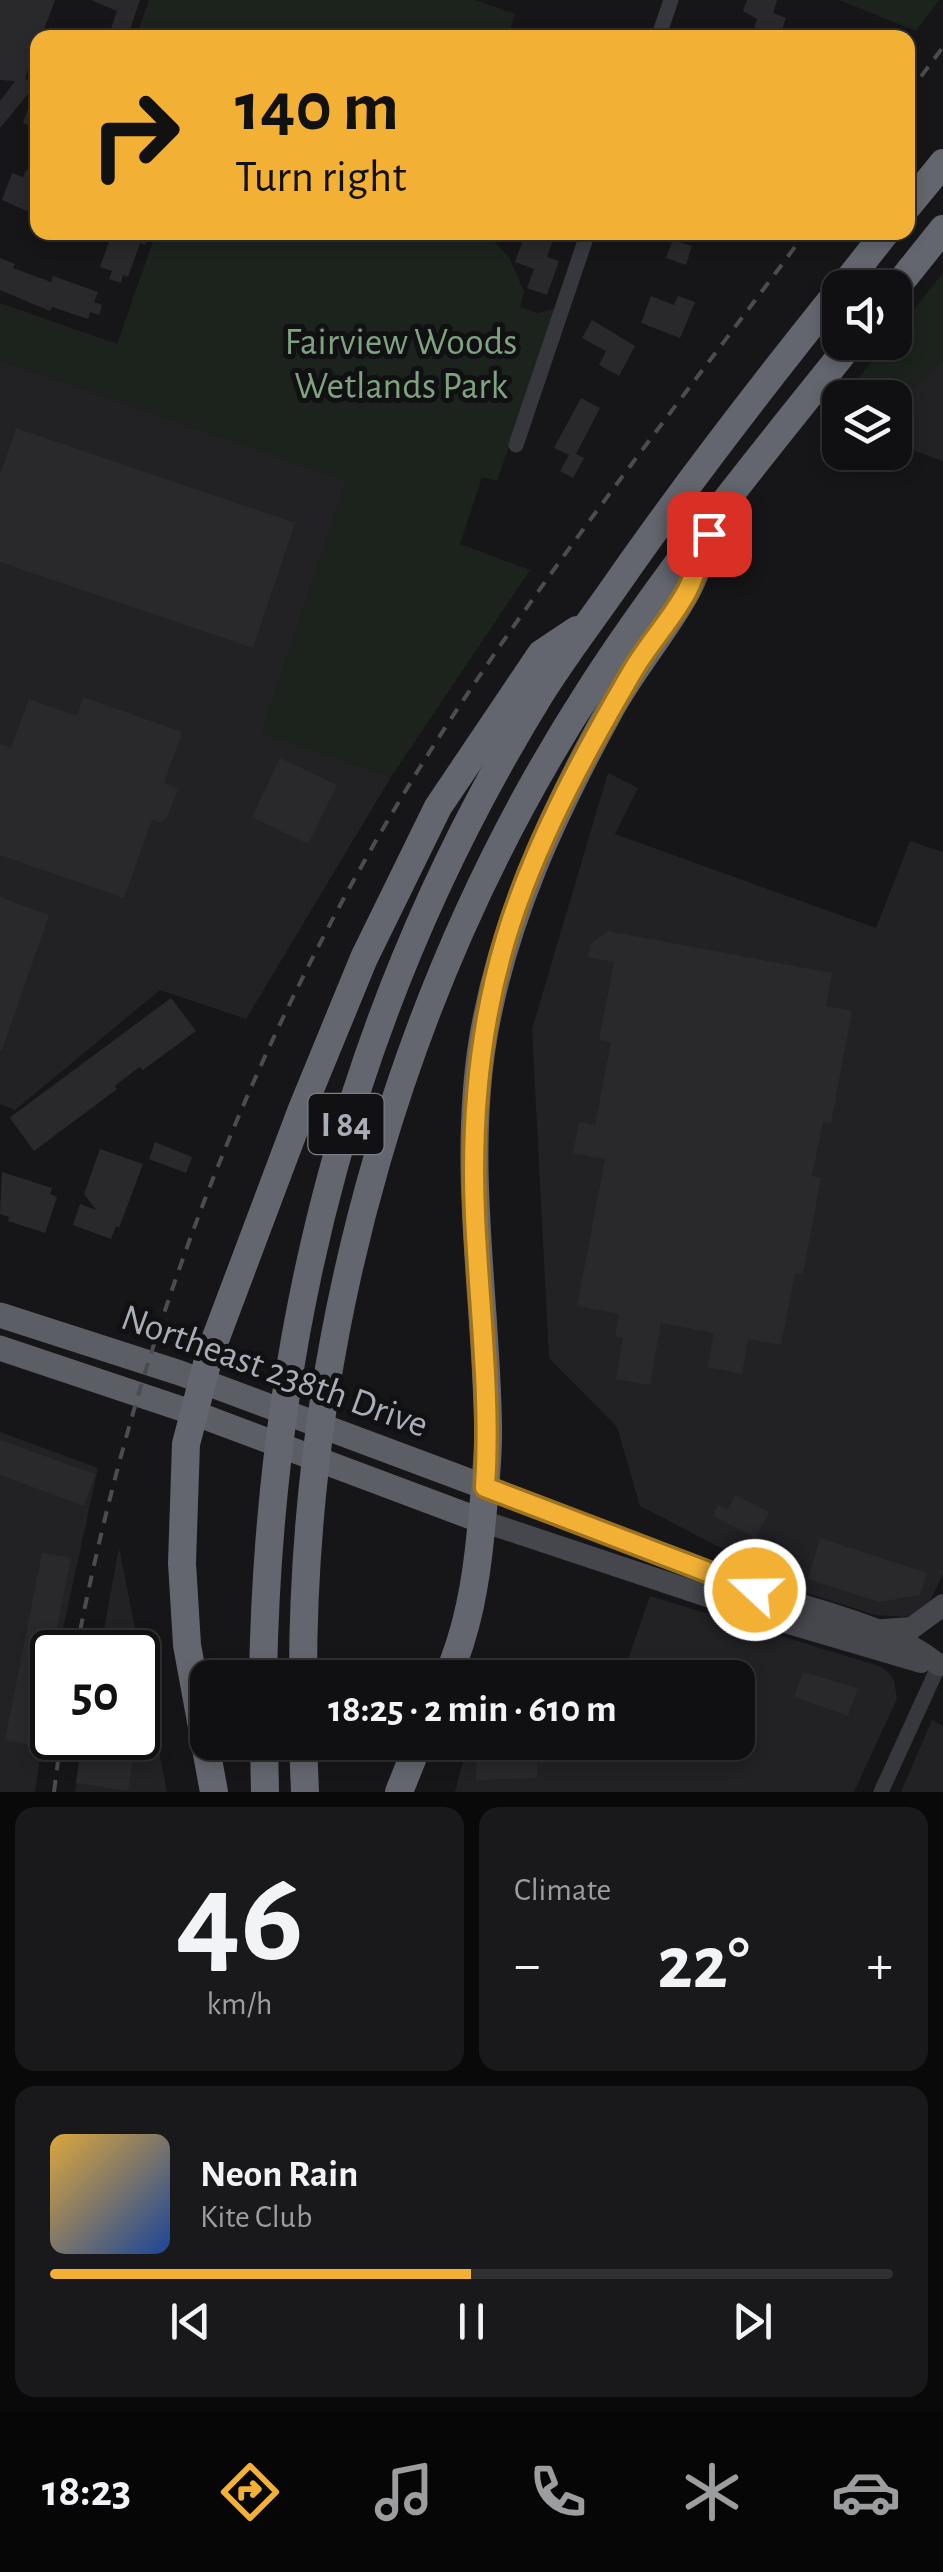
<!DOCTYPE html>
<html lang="en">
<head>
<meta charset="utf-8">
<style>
  body { margin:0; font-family:"Alegreya Sans",sans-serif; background:#19191b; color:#f1f3f6; height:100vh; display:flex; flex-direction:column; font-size:38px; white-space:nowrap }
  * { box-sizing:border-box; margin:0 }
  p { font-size:32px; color:#9c9d9f }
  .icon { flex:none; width:55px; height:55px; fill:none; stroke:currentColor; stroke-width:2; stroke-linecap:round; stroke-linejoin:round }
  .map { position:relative; height:1792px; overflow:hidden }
  .sheet { display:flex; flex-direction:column; gap:15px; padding:15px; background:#09090a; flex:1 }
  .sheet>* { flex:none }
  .banner { position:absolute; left:30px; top:30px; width:885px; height:210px; border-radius:20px; box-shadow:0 5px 15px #0003,0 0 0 2px #303032; background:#f2b134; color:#111; overflow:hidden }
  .controls { position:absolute; left:822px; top:270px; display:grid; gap:20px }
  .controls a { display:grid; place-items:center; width:90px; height:90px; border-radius:20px; background:#101012; box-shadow:0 5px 15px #0003,0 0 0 2px #303032; font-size:50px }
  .speed { position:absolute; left:30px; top:1630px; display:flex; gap:20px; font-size:50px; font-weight:700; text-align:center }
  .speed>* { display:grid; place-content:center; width:130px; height:130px; border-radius:50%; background:#101012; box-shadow:0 5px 15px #0003,0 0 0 2px #303032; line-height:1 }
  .speed .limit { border:5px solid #111; border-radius:15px; background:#fff; color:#111 }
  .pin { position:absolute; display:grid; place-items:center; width:85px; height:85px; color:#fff; margin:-42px; border-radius:20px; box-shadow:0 5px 15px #0006 }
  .me { position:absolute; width:110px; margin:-55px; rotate:291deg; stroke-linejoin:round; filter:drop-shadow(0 0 8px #0008) }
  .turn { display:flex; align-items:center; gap:35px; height:210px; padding:0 40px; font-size:45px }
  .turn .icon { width:130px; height:130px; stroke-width:2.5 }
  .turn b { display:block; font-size:70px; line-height:85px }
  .big { font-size:75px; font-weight:700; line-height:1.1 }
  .sheet .card { flex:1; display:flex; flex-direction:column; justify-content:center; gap:15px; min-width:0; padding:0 35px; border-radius:20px; background:#19191b }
  .sheet .dial { align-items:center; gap:0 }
  .dial b { font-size:130px; line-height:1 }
  .song { display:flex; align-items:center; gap:30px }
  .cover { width:120px; height:120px; border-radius:15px; background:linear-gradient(135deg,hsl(40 70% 55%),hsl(220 70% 35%)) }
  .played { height:10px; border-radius:5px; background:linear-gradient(90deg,#f2b134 50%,#303032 50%) }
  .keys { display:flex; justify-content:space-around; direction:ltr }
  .heat { display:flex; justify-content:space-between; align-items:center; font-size:55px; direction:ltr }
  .sheet .tiles { flex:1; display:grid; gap:15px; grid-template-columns:1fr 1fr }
  .card:last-child { grid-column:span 2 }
  .trip { position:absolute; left:190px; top:1660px; width:565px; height:100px; border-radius:20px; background:#101012; box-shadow:0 5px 15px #0003,0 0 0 2px #303032; font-weight:700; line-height:100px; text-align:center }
  .tab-bar { display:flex; height:160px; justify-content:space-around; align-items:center; background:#060607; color:#9c9d9f }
  .tab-bar .icon { width:70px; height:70px }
  .tab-bar .on { color:#f2b134 }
  .tab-bar b { font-size:45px; color:#f1f3f6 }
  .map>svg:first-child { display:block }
  .built { fill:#222225 }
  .green { fill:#1c231d }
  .building { fill:#29292c }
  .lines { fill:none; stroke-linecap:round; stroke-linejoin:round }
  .minor { stroke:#37383d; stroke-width:15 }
  .secondary { stroke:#45474d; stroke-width:22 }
  .trunk { stroke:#5b5e65; stroke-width:25 }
  .motorway { stroke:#63666e; stroke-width:28 }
  .rail { stroke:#4a4c52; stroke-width:4; stroke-dasharray:12 10; stroke-linecap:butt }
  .route-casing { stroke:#9d7322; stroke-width:25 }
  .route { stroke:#f2b134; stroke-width:18 }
  .labels { text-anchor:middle; stroke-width:10; stroke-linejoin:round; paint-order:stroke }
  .shield { fill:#111113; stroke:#7b7e86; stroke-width:2.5 }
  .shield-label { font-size:35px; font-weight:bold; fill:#a8adb8 }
  .park-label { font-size:38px; fill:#7fa381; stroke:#111113 }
  .street-label { font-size:38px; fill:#a8adb8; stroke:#111113 }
</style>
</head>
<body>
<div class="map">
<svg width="943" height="1792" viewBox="0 0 943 1792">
  <rect width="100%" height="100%" fill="#161618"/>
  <g class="built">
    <path d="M0,360L347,481L262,732L391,777L246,1019L160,990L15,1110L0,1104Z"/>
    <path d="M943,360V461L895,444V405Z"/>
    <path d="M608,773L638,788L615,834L876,928L910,841L943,852V1574L930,1601L911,1617L875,1615L810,1594L640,1506L617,1427L549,1358L532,1029Z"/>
    <path d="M0,1432L98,1468L58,1652H52V1679L35,1792H0Z"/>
    <path d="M119,1547L167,1792H75L84,1738H138V1652H100Z"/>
    <path d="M650,1596L879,1666L888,1672L894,1680L897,1699L854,1792H455L468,1743L738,1742V1678L622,1677Z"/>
    <path d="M932,1720L943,1726V1792H901Z"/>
  </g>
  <g class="green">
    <path d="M149,0H475L515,14L507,37H136Z"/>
    <path d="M839,0H939L916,31Z"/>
    <path d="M485,232L509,257L524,292L520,307L538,313L557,308L497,481L482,477L460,544L530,570L391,777L261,733L346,481L0,360V303L117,344L156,233Z"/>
    <path d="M943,273V360L895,405V398L843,397L887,343L895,342V333Z"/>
  </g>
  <g class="building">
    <path d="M0,0H55L41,38H38L25,79L37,83L0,128V101L15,81L0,80Z"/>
    <path d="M91,0H140L127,38H108L117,11Z"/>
    <path d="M747,0H777L773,13L786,18L779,38H751L757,19L743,11Z"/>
    <path d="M36,85L38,118L34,127L23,123Z"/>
    <path d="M26,170L38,174V216L2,200L12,173L23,177Z"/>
    <path d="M150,232L145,245L140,243L128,277L123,275L121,283L109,279L112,271L100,267L112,233Z"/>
    <path d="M497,232H531L553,240L547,257L559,261L547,295L527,288L534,269L515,262L522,243Z"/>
    <path d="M673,240L692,246L686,265L666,258Z"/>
    <path d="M0,258L15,264L13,268L51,282L53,276L98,292L94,302L102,305L99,315L90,312L88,319L52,307L50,311L0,290Z"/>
    <path d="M651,296L674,305L678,296L695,302L680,338L641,323Z"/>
    <path d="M592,320L635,346L619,376L599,365L606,351L582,338Z"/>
    <path d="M581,398L600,408L576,454L584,458L573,478L560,471L569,455L554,448Z"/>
    <path d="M16,428L295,523L253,648L0,562V475Z"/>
    <path d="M83,697L182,732L164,783L178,788L167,818L159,822L152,820L124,898L0,855V744L11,748L29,699L77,716Z"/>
    <path d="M280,758L337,785L308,844L252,817Z"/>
    <path d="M0,897L49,915L2,1050H0Z"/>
    <path d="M608,931L832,973L826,1006L852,1011L831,1123L823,1122L812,1176L821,1178L803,1274L795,1273L781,1345L748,1339L742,1374L708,1367L714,1333L661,1323L650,1385L616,1379L623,1338L615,1336L619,1314L577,1306L605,1159L573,1153L579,1122L595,1125L611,1042L599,1040L614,962L588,957L590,944Z"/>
    <path d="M171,998L196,1031L143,1070L140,1067L134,1071L115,1086L117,1089L34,1151L10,1118L12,1116Z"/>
    <path d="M155,1142L192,1157L186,1173L149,1159Z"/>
    <path d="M100,1149L143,1164L119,1228L116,1226L111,1239L73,1225L80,1204L96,1210L84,1194Z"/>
    <path d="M2,1172L52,1188L50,1194L57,1197L45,1233L8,1221L9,1217L0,1214Z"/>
    <path d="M0,1440L95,1474L84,1506L0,1475Z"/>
    <path d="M735,1495L769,1512L756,1538L713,1516L718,1505L728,1510Z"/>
    <path d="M820,1538L927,1573L920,1595L879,1602L808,1579Z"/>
    <path d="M42,1553L71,1558L34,1746L5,1740Z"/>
    <path d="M803,1672L858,1688L848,1716L794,1697Z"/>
    <path d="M82,1738H136L128,1791L76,1783Z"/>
    <path d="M477,1742H538L537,1778L476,1780Z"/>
  </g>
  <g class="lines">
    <g class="minor">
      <path d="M658,38L671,0"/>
      <path d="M516,445L588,232"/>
      <path d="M881,1792L939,1665"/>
    </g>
    <g class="secondary">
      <path d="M485,1487C575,1521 665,1558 756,1590C818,1613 886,1623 939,1665"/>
      <path d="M482,1521L785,1622L921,1662"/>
      <path d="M883,1630L912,1628L943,1605"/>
    </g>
    <g class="trunk">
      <path d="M0,1315L180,1373L485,1487"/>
      <path d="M0,1348L194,1413L482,1521"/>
    </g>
    <g class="motorway">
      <path d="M908,206L943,163"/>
      <path d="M842,288L886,232"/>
      <path d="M895,289L943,229"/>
      <path d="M263,1678C269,1324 354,996 541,693C564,656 591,621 616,585C687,483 762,386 840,289"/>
      <path d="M303,1678C303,1329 403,978 593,685C671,565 762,454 852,342"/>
      <path d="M447,1678C468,1630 476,1582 481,1530C484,1496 489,1460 488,1425C486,1296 462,1167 483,1039C503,920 553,813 611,708C633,668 663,633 685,594C695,577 701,556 708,537"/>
      <path d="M264,1742L265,1792"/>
      <path d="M303,1742L305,1792"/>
      <path d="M214,1792L187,1645L182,1563L186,1444L209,1356L302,1109L364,958L438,807L541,654L577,630"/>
      <path d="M399,1792L419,1742"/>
    </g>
    <g class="rail">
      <path d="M908,94L943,47"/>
      <path d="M76,1652C135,1341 250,1042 417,772C534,584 674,411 806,232"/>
      <path d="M54,1792L61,1738"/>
    </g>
  </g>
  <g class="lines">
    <g class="route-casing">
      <path id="route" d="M709,534C702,553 696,573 687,591C672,619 648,644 632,672C583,756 534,845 506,938C479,1028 471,1122 475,1215C479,1306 491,1396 485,1487L755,1590"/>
    </g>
    <use href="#route" class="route"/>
  </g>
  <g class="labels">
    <rect class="shield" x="308.5" y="1094" width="75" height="60" rx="8"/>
    <g class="shield-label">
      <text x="346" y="1136">I 84</text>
    </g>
    <g class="park-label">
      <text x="401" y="354">Fairview Woods<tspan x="401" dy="44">Wetlands Park</tspan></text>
    </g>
    <g class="street-label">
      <text transform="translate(275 1370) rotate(20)" y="13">Northeast 238th Drive</text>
    </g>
  </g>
</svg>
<div class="controls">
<a><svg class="icon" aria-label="sound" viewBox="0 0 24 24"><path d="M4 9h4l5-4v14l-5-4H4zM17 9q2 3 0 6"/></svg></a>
<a><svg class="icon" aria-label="layers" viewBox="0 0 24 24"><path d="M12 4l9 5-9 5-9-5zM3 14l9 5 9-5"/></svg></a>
</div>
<div class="speed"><div class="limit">50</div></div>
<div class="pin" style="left:709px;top:534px;background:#d93025"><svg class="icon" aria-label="arrive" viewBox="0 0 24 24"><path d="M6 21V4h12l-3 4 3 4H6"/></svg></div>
<svg class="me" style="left:755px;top:1590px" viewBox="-20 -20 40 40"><circle r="17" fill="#f2b134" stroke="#fff" stroke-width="3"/><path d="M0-11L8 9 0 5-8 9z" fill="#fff"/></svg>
<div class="trip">18:25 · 2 min · 610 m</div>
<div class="banner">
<div class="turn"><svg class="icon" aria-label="right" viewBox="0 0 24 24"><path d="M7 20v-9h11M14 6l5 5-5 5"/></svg><div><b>140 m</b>Turn right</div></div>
</div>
</div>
<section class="sheet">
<div class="tiles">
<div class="card dial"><b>46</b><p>km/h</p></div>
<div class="card"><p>Climate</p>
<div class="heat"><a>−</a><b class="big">22°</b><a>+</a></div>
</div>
<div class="card">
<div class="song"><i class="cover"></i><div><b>Neon Rain</b><p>Kite Club</p></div></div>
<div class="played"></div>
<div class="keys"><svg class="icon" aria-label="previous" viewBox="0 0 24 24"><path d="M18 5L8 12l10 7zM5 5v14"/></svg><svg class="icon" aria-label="pause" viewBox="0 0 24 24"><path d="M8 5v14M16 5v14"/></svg><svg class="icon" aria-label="next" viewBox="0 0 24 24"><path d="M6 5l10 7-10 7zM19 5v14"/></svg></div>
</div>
</div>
</section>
<nav class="tab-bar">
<b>18:23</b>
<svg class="icon on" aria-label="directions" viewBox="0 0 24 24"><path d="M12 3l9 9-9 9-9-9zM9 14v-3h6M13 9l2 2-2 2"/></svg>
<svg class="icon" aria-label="music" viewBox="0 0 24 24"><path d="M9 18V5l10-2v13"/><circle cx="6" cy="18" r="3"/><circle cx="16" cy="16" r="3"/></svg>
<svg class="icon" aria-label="phone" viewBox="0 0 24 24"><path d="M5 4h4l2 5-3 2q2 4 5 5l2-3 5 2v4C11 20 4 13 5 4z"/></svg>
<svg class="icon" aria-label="climate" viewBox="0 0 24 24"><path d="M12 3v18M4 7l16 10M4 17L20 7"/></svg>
<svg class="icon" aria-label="car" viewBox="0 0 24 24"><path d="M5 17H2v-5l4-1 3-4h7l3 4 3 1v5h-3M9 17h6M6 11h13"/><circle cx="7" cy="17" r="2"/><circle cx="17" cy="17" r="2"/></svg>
</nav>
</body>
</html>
